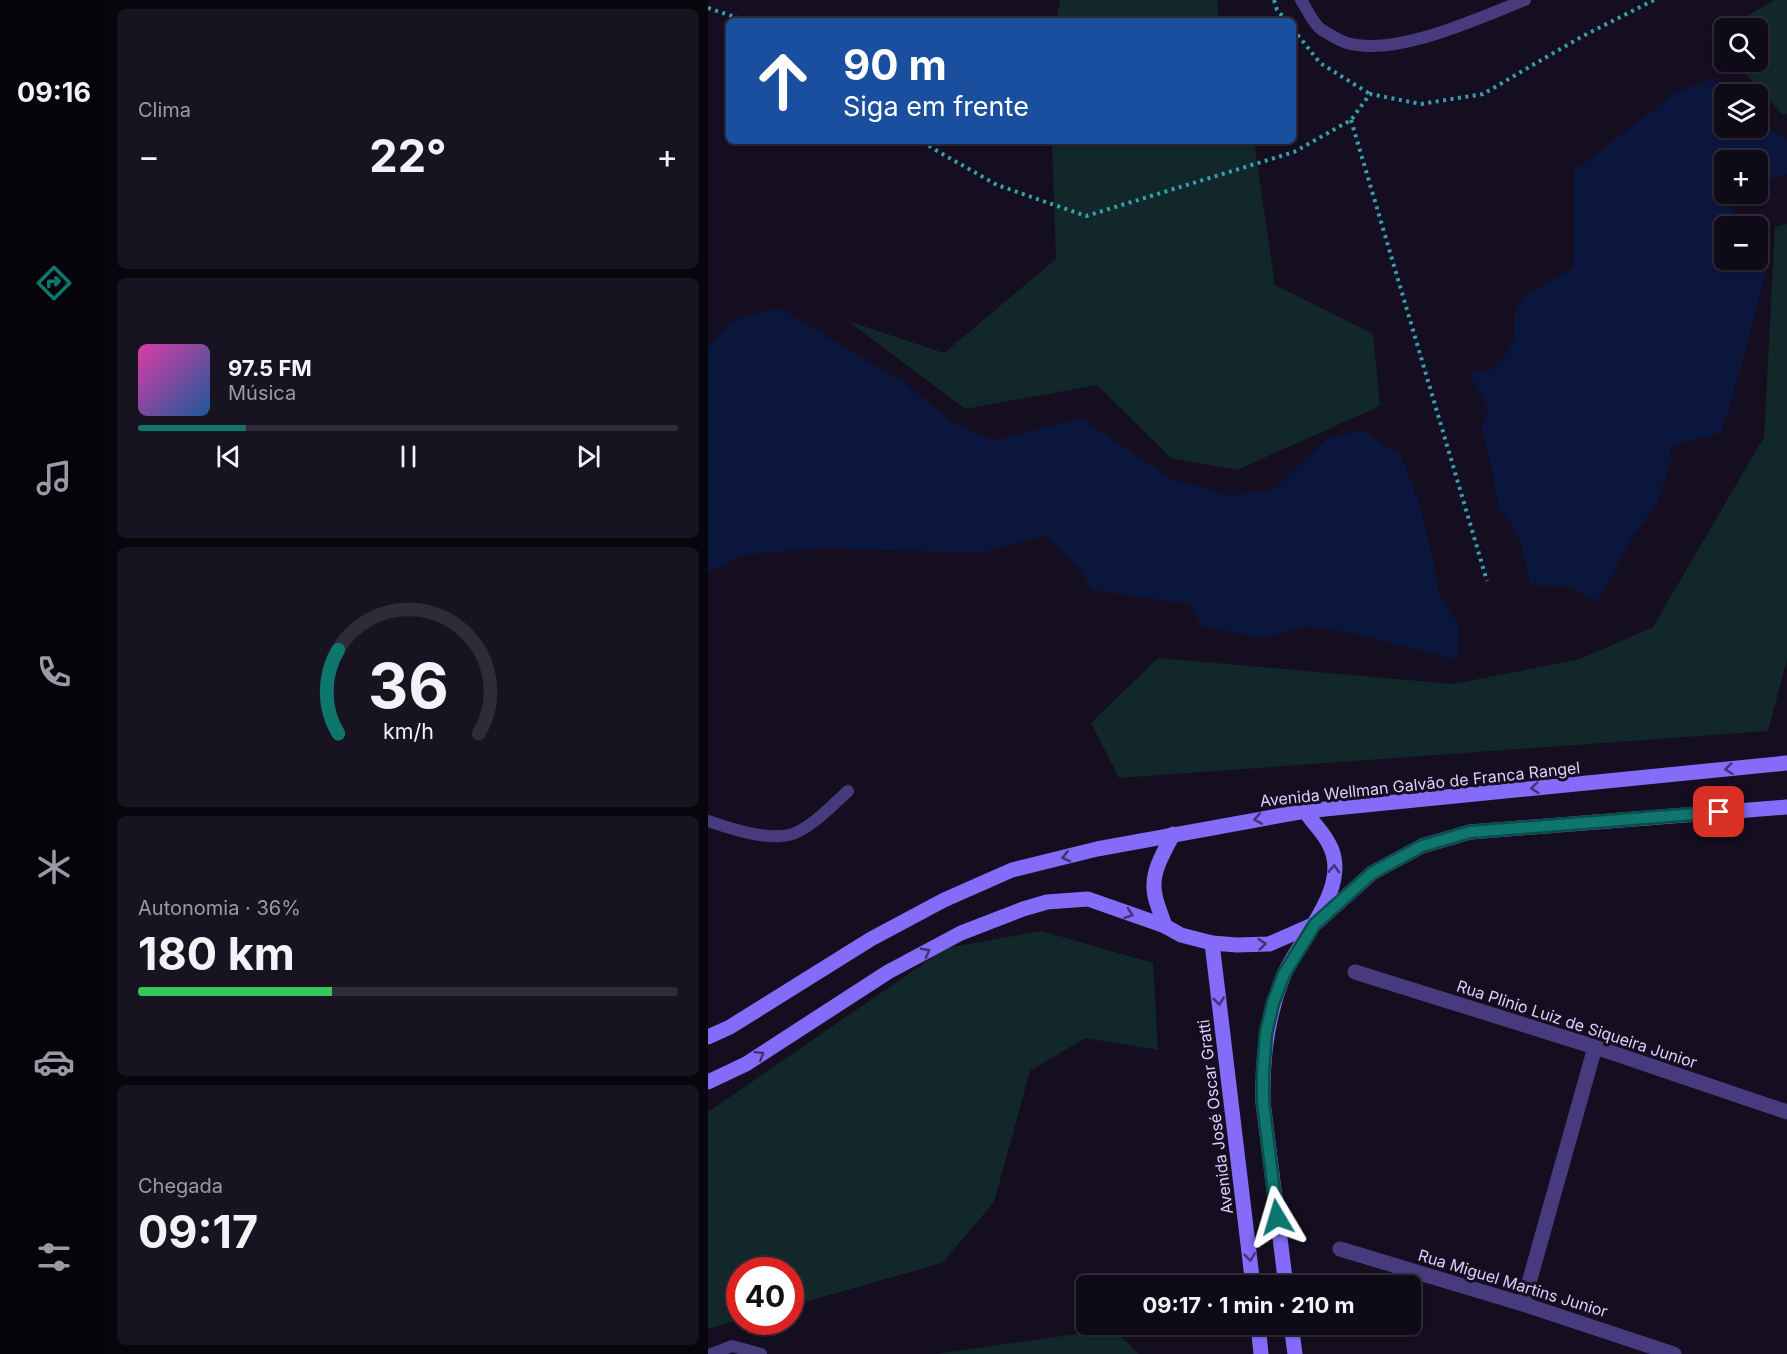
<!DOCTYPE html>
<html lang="pt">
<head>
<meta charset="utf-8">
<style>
  body { margin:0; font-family:Inter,sans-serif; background:#181321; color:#f1f3f6; height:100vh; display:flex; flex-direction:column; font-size:22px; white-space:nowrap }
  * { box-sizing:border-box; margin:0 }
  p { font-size:20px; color:#9b9aa2 }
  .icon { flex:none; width:33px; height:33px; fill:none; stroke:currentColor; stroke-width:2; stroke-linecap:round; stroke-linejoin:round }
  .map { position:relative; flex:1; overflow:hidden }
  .details { display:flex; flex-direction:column; gap:9px; padding:9px; background:#08060d; width:600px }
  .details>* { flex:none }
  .banner { position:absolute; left:18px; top:18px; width:570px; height:126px; border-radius:9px; box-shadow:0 2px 4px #0004,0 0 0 2px #2f2b37; background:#1a4fa0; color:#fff; overflow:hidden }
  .buttons { position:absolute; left:1006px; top:18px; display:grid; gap:12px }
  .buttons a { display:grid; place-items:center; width:54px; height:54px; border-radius:9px; background:#0f0a18; box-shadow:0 2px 4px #0004,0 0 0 2px #2f2b37; font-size:30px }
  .speed { position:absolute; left:18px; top:1257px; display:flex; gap:12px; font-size:30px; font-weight:700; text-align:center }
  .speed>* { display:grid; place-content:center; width:78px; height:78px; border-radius:50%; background:#0f0a18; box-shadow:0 2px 4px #0004,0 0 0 2px #2f2b37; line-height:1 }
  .speed .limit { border:9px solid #d22; background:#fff; color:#111 }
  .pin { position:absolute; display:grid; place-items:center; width:51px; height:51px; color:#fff; margin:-26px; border-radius:12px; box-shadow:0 3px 9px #0006 }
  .me { position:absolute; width:66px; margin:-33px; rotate:353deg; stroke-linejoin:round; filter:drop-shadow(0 0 4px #0008) }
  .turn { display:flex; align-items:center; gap:21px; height:126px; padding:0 18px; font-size:27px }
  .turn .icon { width:78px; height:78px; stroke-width:2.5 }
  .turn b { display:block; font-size:42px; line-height:51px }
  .big { font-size:45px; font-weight:700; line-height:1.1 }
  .details .tile { flex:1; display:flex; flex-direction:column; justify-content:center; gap:9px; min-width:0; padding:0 21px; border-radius:9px; background:#181321 }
  .details .dial { align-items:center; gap:0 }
  .dial svg { height:156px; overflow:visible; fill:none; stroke:#2f2b37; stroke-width:7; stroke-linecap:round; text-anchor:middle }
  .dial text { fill:#f1f3f6; stroke:none }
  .song { display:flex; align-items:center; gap:18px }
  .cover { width:72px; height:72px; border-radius:9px; background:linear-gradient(135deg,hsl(320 70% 55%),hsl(210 70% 35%)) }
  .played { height:6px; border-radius:3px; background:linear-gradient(90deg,#0f766e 20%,#2f2b37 20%) }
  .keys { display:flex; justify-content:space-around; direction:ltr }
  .heat { display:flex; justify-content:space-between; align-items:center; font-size:33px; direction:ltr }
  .charge { height:9px; border-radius:4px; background:linear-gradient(90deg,#34c759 36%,#2f2b37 0) }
  .trip { position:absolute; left:368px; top:1275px; width:345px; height:60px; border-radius:9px; background:#0f0a18; box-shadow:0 2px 4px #0004,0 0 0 2px #2f2b37; font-weight:700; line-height:60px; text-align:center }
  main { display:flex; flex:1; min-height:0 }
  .tab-bar { display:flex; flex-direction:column; width:108px; justify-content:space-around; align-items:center; background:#06040a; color:#9b9aa2 }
  .tab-bar .icon { width:42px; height:42px }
  .tab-bar .active { color:#0f766e }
  .tab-bar b { font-size:27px; color:#f1f3f6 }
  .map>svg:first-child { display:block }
  .green { fill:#11272a }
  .water { fill:#0b163c }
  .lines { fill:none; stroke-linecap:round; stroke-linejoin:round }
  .path { stroke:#33a2ad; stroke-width:4; stroke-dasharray:3 4.5; stroke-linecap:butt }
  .lane { stroke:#483b7d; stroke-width:12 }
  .street { stroke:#483b7d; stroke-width:15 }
  .secondary { stroke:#846bf8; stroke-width:15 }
  .oneway { stroke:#413376 }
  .route-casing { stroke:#0a4d48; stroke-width:15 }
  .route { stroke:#0f766e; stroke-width:10 }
  .labels { text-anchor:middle; stroke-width:6; stroke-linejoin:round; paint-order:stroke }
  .street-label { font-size:16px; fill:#dcd0fd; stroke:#140e20 }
</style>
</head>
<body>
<main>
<nav class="tab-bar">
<b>09:16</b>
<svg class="icon active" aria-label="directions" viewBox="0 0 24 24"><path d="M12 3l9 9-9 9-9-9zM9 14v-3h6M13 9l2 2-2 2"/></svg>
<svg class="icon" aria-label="music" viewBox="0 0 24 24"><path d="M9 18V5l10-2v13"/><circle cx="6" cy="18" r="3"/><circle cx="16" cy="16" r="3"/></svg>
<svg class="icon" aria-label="phone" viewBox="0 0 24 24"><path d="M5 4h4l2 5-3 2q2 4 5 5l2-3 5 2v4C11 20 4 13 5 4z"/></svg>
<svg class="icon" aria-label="climate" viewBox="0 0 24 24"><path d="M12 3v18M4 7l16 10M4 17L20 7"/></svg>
<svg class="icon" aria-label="car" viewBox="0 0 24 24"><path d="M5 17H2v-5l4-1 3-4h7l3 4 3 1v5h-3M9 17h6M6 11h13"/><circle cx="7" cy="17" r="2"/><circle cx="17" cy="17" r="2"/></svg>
<svg class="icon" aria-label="filters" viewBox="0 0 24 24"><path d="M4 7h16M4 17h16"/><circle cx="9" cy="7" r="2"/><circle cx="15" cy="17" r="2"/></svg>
</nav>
<section class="details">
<div class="tile"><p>Clima</p>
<div class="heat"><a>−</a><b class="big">22°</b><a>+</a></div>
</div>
<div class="tile">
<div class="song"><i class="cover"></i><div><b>97.5 FM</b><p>Música</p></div></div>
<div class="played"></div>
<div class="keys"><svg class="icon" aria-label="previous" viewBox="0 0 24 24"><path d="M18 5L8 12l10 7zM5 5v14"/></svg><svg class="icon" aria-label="pause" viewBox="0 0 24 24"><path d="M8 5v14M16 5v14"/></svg><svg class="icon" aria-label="next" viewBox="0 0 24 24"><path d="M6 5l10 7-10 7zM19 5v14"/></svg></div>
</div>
<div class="tile dial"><svg viewBox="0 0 100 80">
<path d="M14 69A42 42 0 1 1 86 69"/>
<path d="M14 69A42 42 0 0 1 14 26" stroke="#0f766e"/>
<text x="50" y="56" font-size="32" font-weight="700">36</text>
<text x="50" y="72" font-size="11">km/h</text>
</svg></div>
<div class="tile"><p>Autonomia · 36%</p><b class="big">180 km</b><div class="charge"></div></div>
<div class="tile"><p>Chegada</p><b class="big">09:17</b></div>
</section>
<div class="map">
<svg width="1079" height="1354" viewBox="0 0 1079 1354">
  <rect width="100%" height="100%" fill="#140e20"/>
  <g class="green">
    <path d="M352,0H509L511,21H348Z"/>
    <path d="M1067,0H1079V114L1075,115L1027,62H1050V28H1017V51L1003,36Z"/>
    <path d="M344,141H546L567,285L665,334L672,406L529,470L463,458L389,385L257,409L140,321L236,353L348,259Z"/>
    <path d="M1079,224V660L1060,731L411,778L383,723L450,658L745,684L872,659L945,627L1056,437L1067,227Z"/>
    <path d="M334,931L445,963L450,1050L377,1038L322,1071L286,1202L234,1263L83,1306L82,1270H32L31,1320L0,1329V1112L238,948Z"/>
    <path d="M405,1329L431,1354H226Z"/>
  </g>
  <g class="water">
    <path d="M1004,79L1022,94H1017V128H1050V118L1079,141V174L1050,183V160H1017L1018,194L1015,195L1035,226H1017V260H1050V250L1060,265L1023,403L1012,433L961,447L964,460L947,508L927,532L890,601L860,587L822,585L810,534L790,506L782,459L773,429L781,411L761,373L780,371L796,357L807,336V311L816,296L866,267V171L967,93Z"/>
    <path d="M72,308L200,385L242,421L286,441L373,418L464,479L522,496L566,489L618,439L655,430L693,456L714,511L732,594L751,625L749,660L648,634L600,626L553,639L493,625L482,604L383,590L372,569L337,535L274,553L112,548L34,555L0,572V347L23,321Z"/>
  </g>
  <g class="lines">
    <g class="path">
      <path d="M566,0L569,10L579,21"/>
      <path d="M0,8L39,21"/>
      <path d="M585,29L612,63L662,94"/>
      <path d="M643,120L779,581"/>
      <path d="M215,141L224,148L289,185L378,216L586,152L643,120L662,94L713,104L775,94L873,37L946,0"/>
    </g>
    <g class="lane">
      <path d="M593,0C599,9 605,24 614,30C621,34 631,41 639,43C689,57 770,18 817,0"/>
      <path d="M0,821C23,829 57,840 81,835C100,831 126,804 140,791"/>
      <path d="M3,1354L24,1346L53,1354"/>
    </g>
    <g class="street">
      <path d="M647,972L887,1047L1079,1112"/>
      <path d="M632,1249L815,1304L966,1354"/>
      <path d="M815,1304L887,1047"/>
    </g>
    <g class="secondary">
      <path d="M457,926C453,913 445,898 446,884C446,867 458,849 465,834"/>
      <path d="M504,943L545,1286"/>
      <path d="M0,1037L22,1027L163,939L236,900L304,870L389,849L597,811L1079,763"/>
      <path d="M0,1082L38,1064L180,972L253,933L315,909L339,902L380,899L457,926L473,935L504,943L529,945L561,944L607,924L664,873L714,846L762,832L1079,807"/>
      <path d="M578,1286L555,1102C554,1058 559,1017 575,977C590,940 645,887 621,844C615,832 604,822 597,811"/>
      <path d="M550,1324L553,1354"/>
      <path d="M583,1324L587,1354"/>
    </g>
  </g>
  <defs><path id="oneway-chevron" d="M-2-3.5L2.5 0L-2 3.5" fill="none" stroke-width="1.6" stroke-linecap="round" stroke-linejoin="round" transform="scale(1.5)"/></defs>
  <g class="oneway">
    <use href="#oneway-chevron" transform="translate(1021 769) rotate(174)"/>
    <use href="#oneway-chevron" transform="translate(827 788) rotate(174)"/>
    <use href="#oneway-chevron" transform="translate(550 819) rotate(170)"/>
    <use href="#oneway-chevron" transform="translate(358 857) rotate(166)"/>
    <use href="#oneway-chevron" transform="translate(626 869) rotate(-88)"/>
    <use href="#oneway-chevron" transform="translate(421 914) rotate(19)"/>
    <use href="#oneway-chevron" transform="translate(554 944) rotate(-6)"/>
    <use href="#oneway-chevron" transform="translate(218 952) rotate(-28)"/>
    <use href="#oneway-chevron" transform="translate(511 1001) rotate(83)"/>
    <use href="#oneway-chevron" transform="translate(52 1055) rotate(-32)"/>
    <use href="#oneway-chevron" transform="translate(542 1257) rotate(83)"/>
  </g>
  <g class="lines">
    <g class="route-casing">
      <path id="route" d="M569,1217L555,1102V1073L558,1033L565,1003L576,974L607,924L664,873L714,846L762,832L1011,812"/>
    </g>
    <use href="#route" class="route"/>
  </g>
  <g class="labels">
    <g class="street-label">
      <text transform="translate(712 784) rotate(-6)" y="6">Avenida Wellman Galvão de Franca Rangel</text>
      <text transform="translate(869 1024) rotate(18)" y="6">Rua Plinio Luiz de Siqueira Junior</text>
      <text transform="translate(507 1117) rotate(-97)" y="6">Avenida José Oscar Gratti</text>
      <text transform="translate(805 1283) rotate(17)" y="6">Rua Miguel Martins Junior</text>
    </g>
  </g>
</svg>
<div class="buttons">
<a><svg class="icon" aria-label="search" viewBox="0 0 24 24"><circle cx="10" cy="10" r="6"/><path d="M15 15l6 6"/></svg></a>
<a><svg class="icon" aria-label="layers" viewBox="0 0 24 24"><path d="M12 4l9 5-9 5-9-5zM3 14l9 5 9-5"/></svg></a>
<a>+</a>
<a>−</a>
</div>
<div class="speed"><div class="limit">40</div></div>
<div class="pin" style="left:1011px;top:812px;background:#d93025"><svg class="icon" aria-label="arrive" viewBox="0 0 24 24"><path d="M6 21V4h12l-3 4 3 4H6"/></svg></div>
<svg class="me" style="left:569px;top:1217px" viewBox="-20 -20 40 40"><path d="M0-17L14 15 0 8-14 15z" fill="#0f766e" stroke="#fff" stroke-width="4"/></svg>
<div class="trip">09:17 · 1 min · 210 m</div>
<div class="banner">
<div class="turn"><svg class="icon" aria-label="ahead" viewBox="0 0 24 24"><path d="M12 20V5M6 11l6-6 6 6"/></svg><div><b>90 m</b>Siga em frente</div></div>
</div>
</div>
</main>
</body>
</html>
